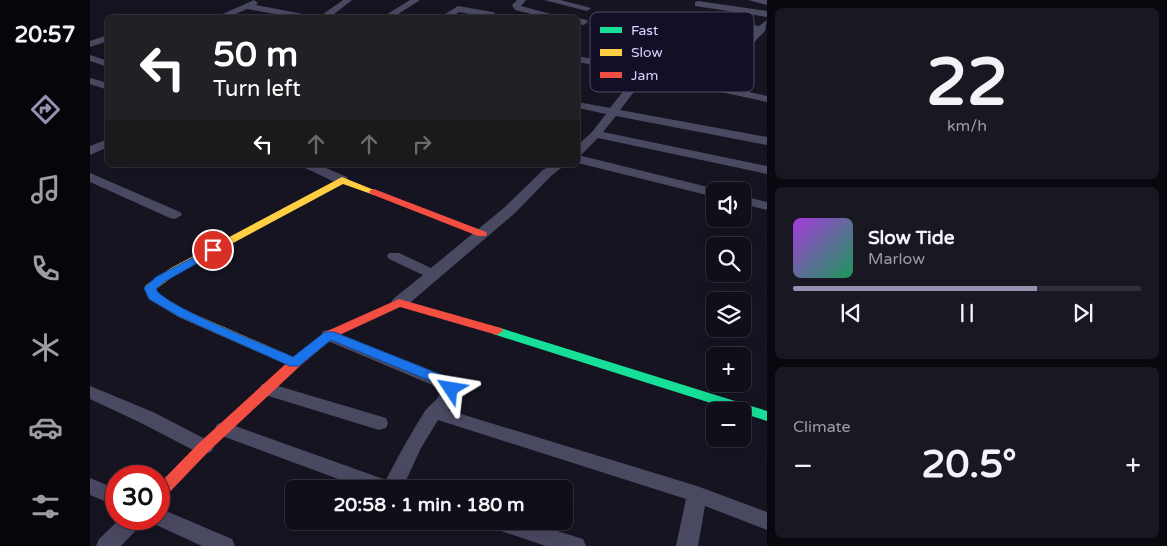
<!DOCTYPE html>
<html lang="en">
<head>
<meta charset="utf-8">
<style>
  body { margin:0; font-family:"Varela Round",sans-serif; background:#191822; color:#f1f3f6; height:100vh; display:flex; flex-direction:column; font-size:19px; white-space:nowrap }
  * { box-sizing:border-box; margin:0 }
  p { font-size:16px; color:#9c9ca2 }
  .icon { flex:none; width:28px; height:28px; fill:none; stroke:currentColor; stroke-width:2; stroke-linecap:round; stroke-linejoin:round }
  .map { position:relative; flex:1; overflow:hidden }
  .sheet { display:flex; flex-direction:column; gap:8px; padding:8px; background:#09080e; width:400px }
  .sheet>* { flex:none }
  .hud { position:absolute; left:15px; top:15px; width:475px; height:152px; border-radius:8px; box-shadow:0 5px 20px #0002,0 0 0 1px #302f38; background:#202124; color:#fff; overflow:hidden }
  .fabs { position:absolute; left:616px; top:182px; display:grid; gap:10px }
  .fabs a { display:grid; place-items:center; width:45px; height:45px; border-radius:8px; background:#100f19; box-shadow:0 5px 20px #0002,0 0 0 1px #302f38; font-size:25px }
  .speed { position:absolute; left:15px; top:465px; display:flex; gap:10px; font-size:25px; font-weight:700; text-align:center }
  .speed>* { display:grid; place-content:center; width:65px; height:65px; border-radius:50%; background:#100f19; box-shadow:0 5px 20px #0002,0 0 0 1px #302f38; line-height:1 }
  .speed .limit { border:8px solid #d22; background:#fff; color:#111 }
  .pin { position:absolute; display:grid; place-items:center; width:42px; height:42px; color:#fff; margin:-21px; border:2px solid #fff; border-radius:50%; box-shadow:0 1px 5px #0007 }
  .me { position:absolute; width:55px; margin:-28px; rotate:303deg; stroke-linejoin:round; filter:drop-shadow(0 0 4px #0008) }
  .turn { display:flex; align-items:center; gap:18px; height:105px; padding:0 25px; font-size:22px }
  .turn .icon { width:65px; height:65px; stroke-width:2.5 }
  .turn b { display:block; font-size:35px; line-height:42px }
  .lanes { display:flex; align-items:center; height:48px; padding:0 25px; background:#0003; justify-content:center; gap:25px; direction:ltr }
  .lanes .off { opacity:.35 }
  .big { font-size:38px; font-weight:700; line-height:1.1 }
  .sheet .widget { flex:1; display:flex; flex-direction:column; justify-content:center; gap:8px; min-width:0; padding:0 18px; border-radius:8px; background:#191822 }
  .sheet .dial { align-items:center; gap:0 }
  .dial b { font-size:65px; line-height:1 }
  .song { display:flex; align-items:center; gap:15px }
  .cover { width:60px; height:60px; border-radius:8px; background:linear-gradient(135deg,hsl(280 70% 55%),hsl(150 70% 35%)) }
  .played { height:5px; border-radius:2px; background:linear-gradient(90deg,#9591b1 70%,#302f38 70%) }
  .keys { display:flex; justify-content:space-around; direction:ltr }
  .heat { display:flex; justify-content:space-between; align-items:center; font-size:28px; direction:ltr }
  .trip { position:absolute; left:195px; top:480px; width:288px; height:50px; border-radius:8px; background:#100f19; box-shadow:0 5px 20px #0002,0 0 0 1px #302f38; font-weight:700; line-height:50px; text-align:center }
  main { display:flex; flex:1; min-height:0 }
  .dock { display:flex; flex-direction:column; width:90px; justify-content:space-around; align-items:center; background:#06060a; color:#9c9ca2 }
  .dock .icon { width:35px; height:35px }
  .dock .on { color:#9591b1 }
  .dock b { font-size:22px; color:#f1f3f6 }
  .map>svg:first-child { display:block }
  .lines { fill:none; stroke-linecap:round; stroke-linejoin:round }
  .street { fill:#4a4962; fill-rule:evenodd }
  .fast { fill:#16e098; fill-rule:evenodd }
  .slow { fill:#ffcf43; fill-rule:evenodd }
  .jam { fill:#f24e42; fill-rule:evenodd }
  .route { fill:#1a73e8; stroke:#114b97 }
  .key { fill:#130f26; stroke:#4e4a67; stroke-width:1 }
  .key-label { font-size:14px; fill:#d9d4ff }
</style>
</head>
<body>
<main>
<nav class="dock">
<b>20:57</b>
<svg class="icon on" aria-label="directions" viewBox="0 0 24 24"><path d="M12 3l9 9-9 9-9-9zM9 14v-3h6M13 9l2 2-2 2"/></svg>
<svg class="icon" aria-label="music" viewBox="0 0 24 24"><path d="M9 18V5l10-2v13"/><circle cx="6" cy="18" r="3"/><circle cx="16" cy="16" r="3"/></svg>
<svg class="icon" aria-label="phone" viewBox="0 0 24 24"><path d="M5 4h4l2 5-3 2q2 4 5 5l2-3 5 2v4C11 20 4 13 5 4z"/></svg>
<svg class="icon" aria-label="climate" viewBox="0 0 24 24"><path d="M12 3v18M4 7l16 10M4 17L20 7"/></svg>
<svg class="icon" aria-label="car" viewBox="0 0 24 24"><path d="M5 17H2v-5l4-1 3-4h7l3 4 3 1v5h-3M9 17h6M6 11h13"/><circle cx="7" cy="17" r="2"/><circle cx="17" cy="17" r="2"/></svg>
<svg class="icon" aria-label="filters" viewBox="0 0 24 24"><path d="M4 7h16M4 17h16"/><circle cx="9" cy="7" r="2"/><circle cx="15" cy="17" r="2"/></svg>
</nav>
<div class="map">
<svg width="677" height="546" viewBox="0 0 677 546">
  <rect width="100%" height="100%" fill="#161421"/>
  <g class="lines">
    <g class="street">
      <path d="M253,0H262L239,18H207L157,9L137,18H124L164,0L168,3L166,5L229,17Z"/>
      <path d="M320,0H330L302,18H291Z"/>
      <path d="M427,0H436L431,6L475,18H458L425,10L422,5Z"/>
      <path d="M454,0H470L501,8L497,11Z"/>
      <path d="M658,0H677V5Z"/>
      <path d="M608,1L677,11V17L605,6V2Z"/>
      <path d="M368,6L403,12L407,15L402,18L369,12L360,18H349Z"/>
      <path d="M598,14L669,26L677,20L675,31L623,84L677,96V102L556,76L530,110L677,137V145L526,116L513,132L677,166V174L508,138L492,154H488V145L502,132L516,114L488,108V102L520,108L547,74L488,62V56L613,82L641,57L571,44L566,41L568,39L646,52L653,43L587,30L583,27L587,24L658,39L665,31L595,19L594,17Z"/>
      <path d="M488,18L497,20L498,22L494,25L488,24Z"/>
      <path d="M18,35V41L0,47V41Z"/>
      <path d="M0,55L18,61V67L0,61Z"/>
      <path d="M0,78L18,83V90L0,84Z"/>
      <path d="M18,139V147L0,155V146Z"/>
      <path d="M488,155L630,190V191H625V197L488,163Z"/>
      <path d="M213,165H229L257,177L258,180L252,184L247,183L215,168Z"/>
      <path d="M461,165H475L461,176L425,213L349,278L315,307H303L301,303L303,299L333,275L299,259L297,256L299,253H309L341,268L415,207L453,170Z"/>
      <path d="M0,173L90,212L92,215L85,219L80,218L0,182Z"/>
      <path d="M652,196L677,202V210L652,204Z"/>
      <path d="M239,330L363,379L370,389L365,403L358,410L607,486L677,512V530L615,506L608,546H586L596,499L348,420L331,448L312,489H275L127,434L125,429L127,424L134,422L296,480C308,456 321,433 335,411C341,403 350,399 352,389L233,339L231,335L233,331Z"/>
      <path d="M178,383L296,418L298,423L296,428L289,430L172,394L169,389L172,384Z"/>
      <path d="M0,386L63,412L121,442L124,447L121,452L114,454L107,452L49,422L0,399Z"/>
      <path d="M0,478L26,489V506L0,495Z"/>
      <path d="M69,508L142,539L145,546H112L62,523L59,519H69Z"/>
      <path d="M30,519H55L51,525L31,546H6L9,539Z"/>
      <path d="M396,521H435L493,539L496,546H456L399,527Z"/>
    </g>
    <path class="fast" d="M407,327L677,411V421L652,413V411H646L403,334L401,331L403,328Z"/>
    <path class="slow" d="M252,177L289,192L284,195L253,184L89,272L66,289L68,294L97,311L210,360L211,363L210,366H200L89,317L59,299L54,288L56,285L81,268Z"/>
    <g class="jam">
      <path d="M284,189L396,232L397,234L396,236H388L281,194L279,192L281,190Z"/>
      <path d="M309,299L411,328L413,331L407,335L310,307L243,338L210,366L119,451L74,498L69,500V484L109,443L200,360L235,332Z"/>
    </g>
  </g>
  <path class="route" d="M123,247L127,248L129,250L127,252L74,282L66,289C73,306 181,347 203,357L235,332H244L362,379L368,389L366,392H356L353,386L241,340L209,366H200L88,316L59,299L54,288L66,277Z"/>
  <rect x="500" y="12" width="164" height="80" rx="8" class="key"/>
  <rect x="510" y="27" width="22" height="6" fill="#16e098"/>
  <rect x="510" y="49" width="22" height="7" fill="#ffcf43"/>
  <rect x="510" y="72" width="22" height="6" fill="#f24e42"/>
  <g class="key-label">
    <text x="541" y="35">Fast</text>
    <text x="541" y="57">Slow</text>
    <text x="541" y="80">Jam</text>
  </g>
</svg>
<div class="fabs">
<a><svg class="icon" aria-label="sound" viewBox="0 0 24 24"><path d="M4 9h4l5-4v14l-5-4H4zM17 9q2 3 0 6"/></svg></a>
<a><svg class="icon" aria-label="search" viewBox="0 0 24 24"><circle cx="10" cy="10" r="6"/><path d="M15 15l6 6"/></svg></a>
<a><svg class="icon" aria-label="layers" viewBox="0 0 24 24"><path d="M12 4l9 5-9 5-9-5zM3 14l9 5 9-5"/></svg></a>
<a>+</a>
<a>−</a>
</div>
<div class="speed"><div class="limit">30</div></div>
<div class="pin" style="left:123px;top:250px;background:#d93025"><svg class="icon" aria-label="arrive" viewBox="0 0 24 24"><path d="M6 21V4h12l-3 4 3 4H6"/></svg></div>
<svg class="me" style="left:361px;top:389px" viewBox="-20 -20 40 40"><path d="M0-17L14 15 0 8-14 15z" fill="#1a73e8" stroke="#fff" stroke-width="4"/></svg>
<div class="trip">20:58 · 1 min · 180 m</div>
<div class="hud">
<div class="turn"><svg class="icon" aria-label="left" viewBox="0 0 24 24"><path d="M17 20v-9H6M10 6l-5 5 5 5"/></svg><div><b>50 m</b>Turn left</div></div>
<div class="lanes"><svg class="icon" aria-label="left" viewBox="0 0 24 24"><path d="M17 20v-9H6M10 6l-5 5 5 5"/></svg><svg class="icon off" aria-label="ahead" viewBox="0 0 24 24"><path d="M12 20V5M6 11l6-6 6 6"/></svg><svg class="icon off" aria-label="ahead" viewBox="0 0 24 24"><path d="M12 20V5M6 11l6-6 6 6"/></svg><svg class="icon off" aria-label="right" viewBox="0 0 24 24"><path d="M7 20v-9h11M14 6l5 5-5 5"/></svg></div>
</div>
</div>
<section class="sheet">
<div class="widget dial"><b>22</b><p>km/h</p></div>
<div class="widget">
<div class="song"><i class="cover"></i><div><b>Slow Tide</b><p>Marlow</p></div></div>
<div class="played"></div>
<div class="keys"><svg class="icon" aria-label="previous" viewBox="0 0 24 24"><path d="M18 5L8 12l10 7zM5 5v14"/></svg><svg class="icon" aria-label="pause" viewBox="0 0 24 24"><path d="M8 5v14M16 5v14"/></svg><svg class="icon" aria-label="next" viewBox="0 0 24 24"><path d="M6 5l10 7-10 7zM19 5v14"/></svg></div>
</div>
<div class="widget"><p>Climate</p>
<div class="heat"><a>−</a><b class="big">20.5°</b><a>+</a></div>
</div>
</section>
</main>
</body>
</html>
